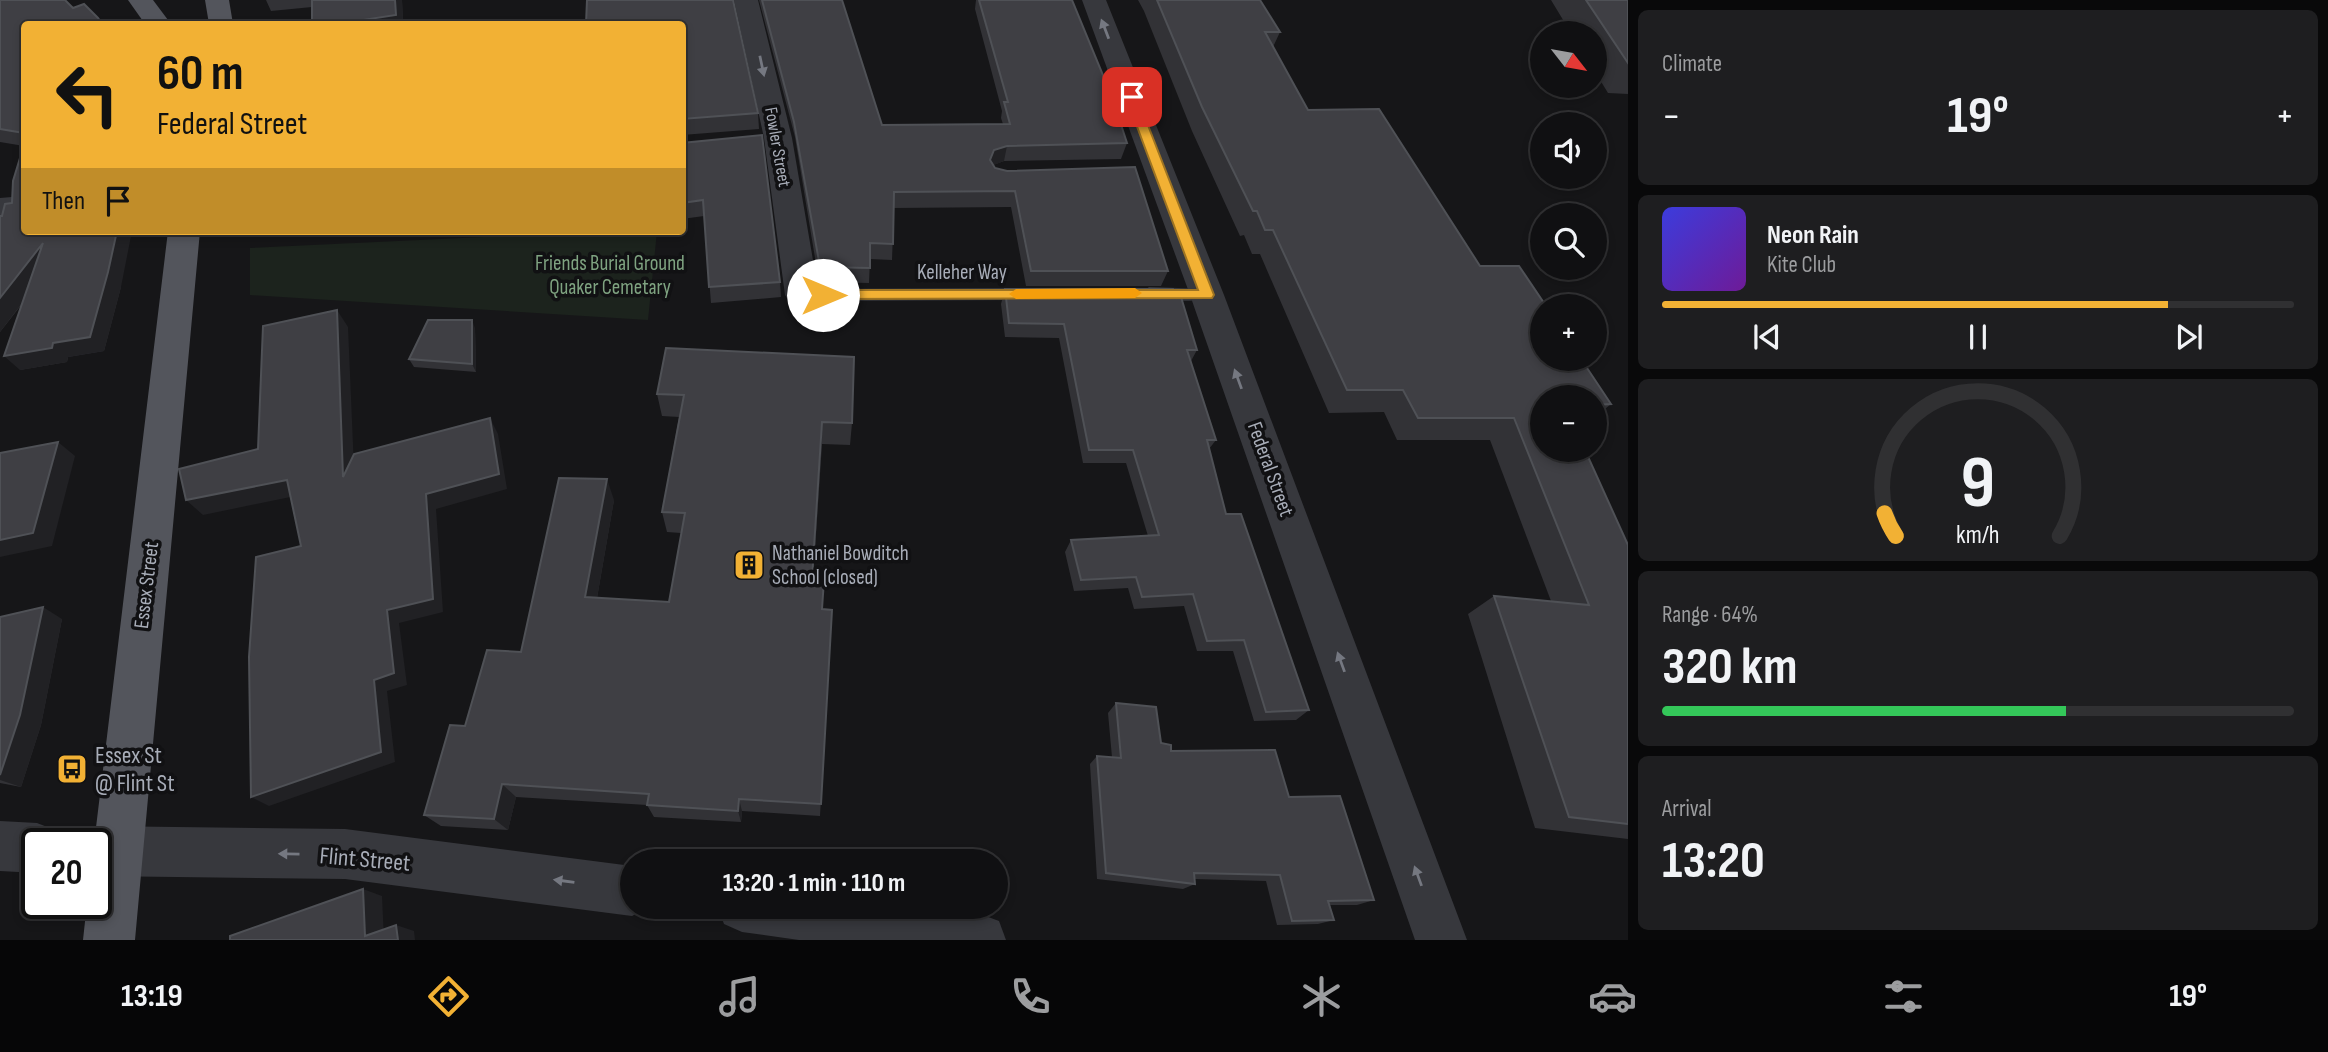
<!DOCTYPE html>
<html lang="en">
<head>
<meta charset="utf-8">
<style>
  body { margin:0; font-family:"Sofia Sans Condensed",sans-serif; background:#1e1e20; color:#f1f3f6; height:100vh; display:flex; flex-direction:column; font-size:26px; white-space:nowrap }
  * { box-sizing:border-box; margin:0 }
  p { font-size:23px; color:#9c9d9f }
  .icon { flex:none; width:38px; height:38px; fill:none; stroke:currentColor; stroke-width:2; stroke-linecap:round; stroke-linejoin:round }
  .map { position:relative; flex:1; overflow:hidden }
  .details { display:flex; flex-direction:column; gap:10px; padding:10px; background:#09090a; width:700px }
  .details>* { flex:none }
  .banner { position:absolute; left:21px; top:21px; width:665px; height:214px; border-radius:7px; box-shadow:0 4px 10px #0003,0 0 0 2px #303032; background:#f2b134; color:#111; overflow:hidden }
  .needle { width:46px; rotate:121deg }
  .controls { position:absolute; left:1530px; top:21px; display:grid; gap:14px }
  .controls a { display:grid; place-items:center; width:77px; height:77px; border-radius:50%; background:#101012; box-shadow:0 4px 10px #0003,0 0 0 2px #303032; font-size:35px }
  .speed { position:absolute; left:21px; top:828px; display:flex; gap:14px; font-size:35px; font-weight:700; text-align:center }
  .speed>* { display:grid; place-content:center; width:91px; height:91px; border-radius:50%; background:#101012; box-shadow:0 4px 10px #0003,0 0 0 2px #303032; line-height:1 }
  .speed .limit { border:4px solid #111; border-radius:10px; background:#fff; color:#111 }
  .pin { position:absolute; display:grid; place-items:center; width:60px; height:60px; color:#fff; margin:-30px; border-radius:14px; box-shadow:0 4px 10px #0006 }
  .me { position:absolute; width:77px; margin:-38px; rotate:90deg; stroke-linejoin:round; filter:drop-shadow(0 0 5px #0008) }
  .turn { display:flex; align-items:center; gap:24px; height:147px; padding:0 21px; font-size:32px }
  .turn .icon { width:91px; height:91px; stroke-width:2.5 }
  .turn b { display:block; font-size:49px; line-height:60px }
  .then { display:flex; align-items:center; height:66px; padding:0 21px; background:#0003; gap:14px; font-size:26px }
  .big { font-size:52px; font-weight:700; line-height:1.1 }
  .details .tile { flex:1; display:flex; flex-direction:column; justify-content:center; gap:10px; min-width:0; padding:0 24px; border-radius:10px; background:#1e1e20 }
  .details .dial { align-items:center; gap:0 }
  .dial svg { height:182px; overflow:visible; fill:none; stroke:#303032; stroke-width:7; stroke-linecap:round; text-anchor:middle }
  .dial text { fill:#f1f3f6; stroke:none }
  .song { display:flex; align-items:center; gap:21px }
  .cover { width:84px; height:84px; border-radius:10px; background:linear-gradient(135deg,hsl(240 70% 55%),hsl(280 70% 35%)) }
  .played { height:7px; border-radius:4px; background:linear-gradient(90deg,#f2b134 80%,#303032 80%) }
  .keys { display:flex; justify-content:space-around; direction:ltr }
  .heat { display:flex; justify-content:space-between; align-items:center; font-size:38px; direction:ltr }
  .charge { height:10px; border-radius:5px; background:linear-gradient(90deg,#34c759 64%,#303032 0) }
  .trip { position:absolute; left:620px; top:849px; width:388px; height:70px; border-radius:35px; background:#101012; box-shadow:0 4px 10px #0003,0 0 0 2px #303032; font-weight:700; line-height:70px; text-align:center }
  .tabs { display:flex; height:112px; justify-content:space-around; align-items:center; background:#060607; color:#9c9d9f }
  .tabs .icon { width:49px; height:49px }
  .tabs .selected { color:#f2b134 }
  .tabs b { font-size:32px; color:#f1f3f6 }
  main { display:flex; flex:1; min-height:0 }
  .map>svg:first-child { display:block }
  .green { fill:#1c231d }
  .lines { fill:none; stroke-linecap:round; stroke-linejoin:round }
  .service { fill:#37383d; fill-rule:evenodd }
  .minor { fill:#37383d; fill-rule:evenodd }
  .tertiary { fill:#37383d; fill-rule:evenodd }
  .primary { fill:#53555c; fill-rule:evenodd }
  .wall { fill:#323236 }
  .shaded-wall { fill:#212124 }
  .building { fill:#3f3f44; stroke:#4f5156; stroke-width:2 }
  .oneway { fill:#757881 }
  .route { fill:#f2b134; stroke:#9d7322; stroke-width:2 }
  .slow { fill:#f59e0b }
  .labels { text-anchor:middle; stroke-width:7; stroke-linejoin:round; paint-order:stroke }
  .far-street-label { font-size:18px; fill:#a8adb8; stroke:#111113 }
  .park-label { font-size:21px; fill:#7fa381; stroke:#111113 }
  .street-label { font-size:21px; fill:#a8adb8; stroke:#111113 }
  .poi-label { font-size:21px; fill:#a8adb8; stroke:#111113; text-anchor:start }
  .near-poi-label { font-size:24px; fill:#a8adb8; stroke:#111113; text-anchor:start }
  .near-street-label { font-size:24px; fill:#a8adb8; stroke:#111113 }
</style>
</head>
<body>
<main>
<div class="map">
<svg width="1628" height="940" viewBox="0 0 1628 940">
  <rect width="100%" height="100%" fill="#161618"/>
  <path class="green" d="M613,231H657L648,320L250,295V248Z"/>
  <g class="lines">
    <g class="service">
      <path d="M1149,287L1207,289L1215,295C1209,304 1147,302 1141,293Z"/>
      <path d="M1027,288L1035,294L1027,300L802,301L794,295L802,289Z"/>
    </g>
    <g class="minor">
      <path d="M734,0H758L792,138L819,295L814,303L802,307L790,303L785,295L764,138Z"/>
      <path d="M1082,0H1106L1224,295L1467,940H1415L1190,295Z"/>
      <path d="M24,196V216L0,218V198Z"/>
    </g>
    <g class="tertiary">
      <path d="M0,821L37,823L55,830L60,844H37V873L0,871Z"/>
      <path d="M96,826L345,829L632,866V906H651L632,916L345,879L96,876V844H74L78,833Z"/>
      <path d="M717,906H928L980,914L999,921L1006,940H799L742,932L724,924Z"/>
    </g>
    <g class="primary">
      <path d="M128,0H153L171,24H145Z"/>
      <path d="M205,0H229L233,24H209Z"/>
      <path d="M168,231H200L135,940H83L87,903H96L94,844Z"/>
    </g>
  </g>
  <g class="wall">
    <path d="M0,0L24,24V231L121,287L104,351L68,357L67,362L20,370L22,304L0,332V216H2L12,203L24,146L0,142Z"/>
    <path d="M266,0H402L403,24H312V7L271,11Z"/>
    <path d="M759,0H842L882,125L1003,124L1001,118L1002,111L975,9L976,0H1072L1127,143L1121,159L1004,161L993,165L995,168L1168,271L1161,286H1026L1011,207L894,208L892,260L870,259L869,283L819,282L795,137Z"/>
    <path d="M1138,0H1260L1280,32L1273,47L1308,110L1480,266L1611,404L1594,418V397H1542L1628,545V839L1535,828L1468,614L1494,596L1551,601L1490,440H1397L1384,412L1329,413L1260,254H1252L1244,235L1240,236L1192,131L1144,11Z"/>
    <path d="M1551,0H1628V94L1608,93L1594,70V33H1571Z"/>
    <path d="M682,24L758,113L759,129L682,135Z"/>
    <path d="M682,143L780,282L781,297L711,303L704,216L682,219Z"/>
    <path d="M1005,289L1197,350L1191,361L1216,440L1209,449L1226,514L1309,710L1296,720L1254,721L1233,651H1197L1184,606L1134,609L1128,588L1074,591L1065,552L1071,540L1148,536L1126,463H1083L1059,338L1005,337L1001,304Z"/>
    <path d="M475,328L476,372L414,367L409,359Z"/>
    <path d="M666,348L852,423L850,445L822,444L813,579L823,609L832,610L820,816L742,811L741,822L654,817L647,805L516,797L508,830L441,826L424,815L465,726L521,652L614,500L597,598L669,602L681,533L667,532L662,512L679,417L662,416L657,394Z"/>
    <path d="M0,617L62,619L41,725L21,787L0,783Z"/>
    <path d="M1116,703L1161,743L1171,751L1289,797L1374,900L1357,905H1330L1334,920L1318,924L1277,925L1266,881L1194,879L1195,884L1183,889L1097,879L1090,764L1097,756L1112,757L1108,713Z"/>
  </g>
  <g class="shaded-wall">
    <path d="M395,0H402L403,24H337Z"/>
    <path d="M1007,146L1004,161L991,166L990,160L994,150Z"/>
    <path d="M117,231H132L121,287L104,351L68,357L67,362L20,370L4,356L53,343Z"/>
    <path d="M43,243L57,257L0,332V298Z"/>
    <path d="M337,310L348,327L355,492L343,477Z"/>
    <path d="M472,320L475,328L476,372L472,364Z"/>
    <path d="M490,418L498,434L507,489L436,509L443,612L399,623L407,685L387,691L395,762L269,806L251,797L374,680L387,610L426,494Z"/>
    <path d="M822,422V444L812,597V579Z"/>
    <path d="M58,442L75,456L52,546L0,557V540Z"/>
    <path d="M607,479L614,500L594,615L585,597Z"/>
    <path d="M287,480L300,495L203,515L186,500Z"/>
    <path d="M43,607L62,619L41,725L21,787L0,780V775Z"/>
    <path d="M502,784L516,797L508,830L494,819Z"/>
    <path d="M739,799L742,811L741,822L738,811Z"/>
    <path d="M363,889L382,896L384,940L365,936Z"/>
    <path d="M396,925L414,931L415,940H398Z"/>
  </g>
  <g class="building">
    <path d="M0,0H65L73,8L84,4L98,18L102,24H24V133L0,129Z"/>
    <path d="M312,0H395L396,15L337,24H312Z"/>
    <path d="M587,0H733L758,113L682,119V24H586Z"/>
    <path d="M762,0H842L882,125L1010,124L1004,102H1008L979,0H1072L1112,97L1127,143L1007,146L994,150L990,160L995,168L1007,171L1135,167L1168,271H1031L1015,191L894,192L893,244L870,243V268L820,267L794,122Z"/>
    <path d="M1157,0H1260L1280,32H1265L1308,110L1379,109L1480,266H1519L1546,306H1542V359H1581L1611,404L1594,405V397H1542V450H1585L1628,545V824L1569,817L1494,596L1589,605L1514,418H1418L1403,390H1347L1273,230H1265L1257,211H1253L1202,107Z"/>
    <path d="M1586,0H1628V63Z"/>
    <path d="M762,135L780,282L709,287L703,200L682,203V143Z"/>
    <path d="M24,145V231H117L108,272L90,337L53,343L52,348L4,356L43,243L0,298V216H2L5,204L12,203L13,181Z"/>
    <path d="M1005,289H1173L1176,297H1181L1197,350H1187L1216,440H1207L1226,514H1241L1309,710L1266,712L1244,640L1207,641L1193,594L1142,597L1136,577L1081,580L1071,540L1159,535L1133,450H1089L1064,324L1009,323Z"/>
    <path d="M337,310L343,477L354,454L490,418L499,474L426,494L433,599L387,610L394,673L374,680L381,752L251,797L249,657L256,557L301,546L287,480L186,500L179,469L258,449L263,326Z"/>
    <path d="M428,320H472V364L409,359Z"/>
    <path d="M666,348L854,357L852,423L822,422L812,579L824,580L822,609L832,610L821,804L739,799L738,811L647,805L649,794L502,784L494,819L424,815L450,725L465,726L487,650L521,652L559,478L607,479L585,597L669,602L685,513L662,512L684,395L657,394Z"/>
    <path d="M58,442L33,533L0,540V453Z"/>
    <path d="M43,607L20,715L0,775V617Z"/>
    <path d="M1116,703L1156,707L1161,743L1171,745V751L1275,750L1289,797L1340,796L1374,900L1328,901L1334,920L1292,921L1280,875L1194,873L1195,884L1106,873L1097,756L1121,758Z"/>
    <path d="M363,889L365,936L396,925L398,940H230V936Z"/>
  </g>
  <defs><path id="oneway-solid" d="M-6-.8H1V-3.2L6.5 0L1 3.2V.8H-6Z" transform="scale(1.75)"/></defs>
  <g class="oneway">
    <use href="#oneway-solid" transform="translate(1105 29) rotate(-111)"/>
    <use href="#oneway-solid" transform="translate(762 66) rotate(78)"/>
    <use href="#oneway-solid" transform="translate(1238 379) rotate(-110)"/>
    <use href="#oneway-solid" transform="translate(1341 662) rotate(-110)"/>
    <use href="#oneway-solid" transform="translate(289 854) rotate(-179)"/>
    <use href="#oneway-solid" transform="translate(1418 876) rotate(-110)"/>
    <use href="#oneway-solid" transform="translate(564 881) rotate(-172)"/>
  </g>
  <path class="route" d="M1128,95L1137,97L1214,295L1212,298L818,299L816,295L823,290H1198L1126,97Z"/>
  <path class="slow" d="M1135,288L1142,293L1135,298L1016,299L1009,294L1016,289Z"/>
  <defs>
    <g id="building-square" transform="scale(1.575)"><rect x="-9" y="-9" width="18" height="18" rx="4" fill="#f2b134" stroke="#111113"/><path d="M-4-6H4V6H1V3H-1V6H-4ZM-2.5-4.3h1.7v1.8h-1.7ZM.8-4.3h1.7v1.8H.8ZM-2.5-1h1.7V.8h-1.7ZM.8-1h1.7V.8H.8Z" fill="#111"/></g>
    <g id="bus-square" transform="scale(1.575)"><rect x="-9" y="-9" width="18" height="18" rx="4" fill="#f2b134" stroke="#111113"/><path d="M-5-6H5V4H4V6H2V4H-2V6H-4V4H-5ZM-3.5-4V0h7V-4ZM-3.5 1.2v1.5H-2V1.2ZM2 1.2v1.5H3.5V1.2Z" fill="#111"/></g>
  </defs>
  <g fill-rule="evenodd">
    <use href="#building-square" x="749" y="565"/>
    <use href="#bus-square" x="72" y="769"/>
  </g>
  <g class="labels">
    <g class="far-street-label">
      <text transform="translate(778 147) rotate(80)" y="6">Fowler Street</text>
    </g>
    <g class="park-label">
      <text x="610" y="270">Friends Burial Ground<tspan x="610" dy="24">Quaker Cemetary</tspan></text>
    </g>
    <g class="street-label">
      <text x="962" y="279">Kelleher Way</text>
      <text transform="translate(1271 469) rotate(70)" y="7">Federal Street</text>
      <text transform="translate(146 585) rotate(-83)" y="7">Essex Street</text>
    </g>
    <g class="poi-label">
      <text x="772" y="560">Nathaniel Bowditch<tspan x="772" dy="24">School (closed)</tspan></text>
    </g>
    <g class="near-poi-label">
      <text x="95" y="763">Essex St<tspan x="95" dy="28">@ Flint St</tspan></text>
    </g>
    <g class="near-street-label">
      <text transform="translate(365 859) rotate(5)" y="8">Flint Street</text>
    </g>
  </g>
</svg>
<div class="controls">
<a><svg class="needle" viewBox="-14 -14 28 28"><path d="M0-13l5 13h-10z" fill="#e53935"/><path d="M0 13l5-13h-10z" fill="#9c9d9f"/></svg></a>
<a><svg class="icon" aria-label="sound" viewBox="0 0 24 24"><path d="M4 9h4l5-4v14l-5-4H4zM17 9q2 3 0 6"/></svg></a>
<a><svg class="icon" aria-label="search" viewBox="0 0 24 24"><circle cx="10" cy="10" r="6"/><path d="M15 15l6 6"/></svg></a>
<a>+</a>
<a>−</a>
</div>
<div class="speed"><div class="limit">20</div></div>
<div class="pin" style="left:1132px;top:97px;background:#d93025"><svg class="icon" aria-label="arrive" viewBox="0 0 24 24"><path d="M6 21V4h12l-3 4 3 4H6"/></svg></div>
<svg class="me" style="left:823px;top:295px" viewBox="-20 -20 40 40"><circle r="19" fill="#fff"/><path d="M0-13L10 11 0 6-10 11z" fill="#f2b134"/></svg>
<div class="trip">13:20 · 1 min · 110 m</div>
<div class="banner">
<div class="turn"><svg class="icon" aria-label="left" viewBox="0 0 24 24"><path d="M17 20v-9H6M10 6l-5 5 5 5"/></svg><div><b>60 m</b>Federal Street</div></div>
<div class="then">Then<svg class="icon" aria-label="arrive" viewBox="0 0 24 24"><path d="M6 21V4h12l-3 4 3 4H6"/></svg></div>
</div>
</div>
<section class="details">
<div class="tile"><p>Climate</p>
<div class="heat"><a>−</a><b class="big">19°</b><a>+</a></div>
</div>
<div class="tile">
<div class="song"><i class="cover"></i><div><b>Neon Rain</b><p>Kite Club</p></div></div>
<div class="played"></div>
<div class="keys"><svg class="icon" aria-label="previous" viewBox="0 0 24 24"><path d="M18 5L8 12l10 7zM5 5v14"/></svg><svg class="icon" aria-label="pause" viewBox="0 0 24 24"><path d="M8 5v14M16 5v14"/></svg><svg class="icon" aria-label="next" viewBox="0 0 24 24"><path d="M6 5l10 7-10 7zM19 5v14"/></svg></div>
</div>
<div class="tile dial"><svg viewBox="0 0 100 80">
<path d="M14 69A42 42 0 1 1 86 69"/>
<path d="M14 69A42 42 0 0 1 9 59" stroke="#f2b134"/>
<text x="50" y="56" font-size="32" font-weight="700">9</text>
<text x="50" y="72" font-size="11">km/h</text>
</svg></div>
<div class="tile"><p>Range · 64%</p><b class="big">320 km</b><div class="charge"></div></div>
<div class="tile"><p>Arrival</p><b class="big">13:20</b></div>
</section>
</main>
<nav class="tabs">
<b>13:19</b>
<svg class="icon selected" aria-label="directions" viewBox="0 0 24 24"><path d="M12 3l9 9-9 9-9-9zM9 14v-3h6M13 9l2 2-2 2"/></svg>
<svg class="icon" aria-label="music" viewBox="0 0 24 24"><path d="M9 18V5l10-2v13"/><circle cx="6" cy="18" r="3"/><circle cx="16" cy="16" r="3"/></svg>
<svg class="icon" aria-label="phone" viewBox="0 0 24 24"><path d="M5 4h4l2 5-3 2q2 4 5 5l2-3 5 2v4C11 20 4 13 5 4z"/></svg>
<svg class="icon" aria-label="climate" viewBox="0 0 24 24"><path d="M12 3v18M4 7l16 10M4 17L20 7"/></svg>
<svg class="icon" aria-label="car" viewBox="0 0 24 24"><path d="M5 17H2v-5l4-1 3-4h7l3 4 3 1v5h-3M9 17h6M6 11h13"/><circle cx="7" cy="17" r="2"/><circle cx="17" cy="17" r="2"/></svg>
<svg class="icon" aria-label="filters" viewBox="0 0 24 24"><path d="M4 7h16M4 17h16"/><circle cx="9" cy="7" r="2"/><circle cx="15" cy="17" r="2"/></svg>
<b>19°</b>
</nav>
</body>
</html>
